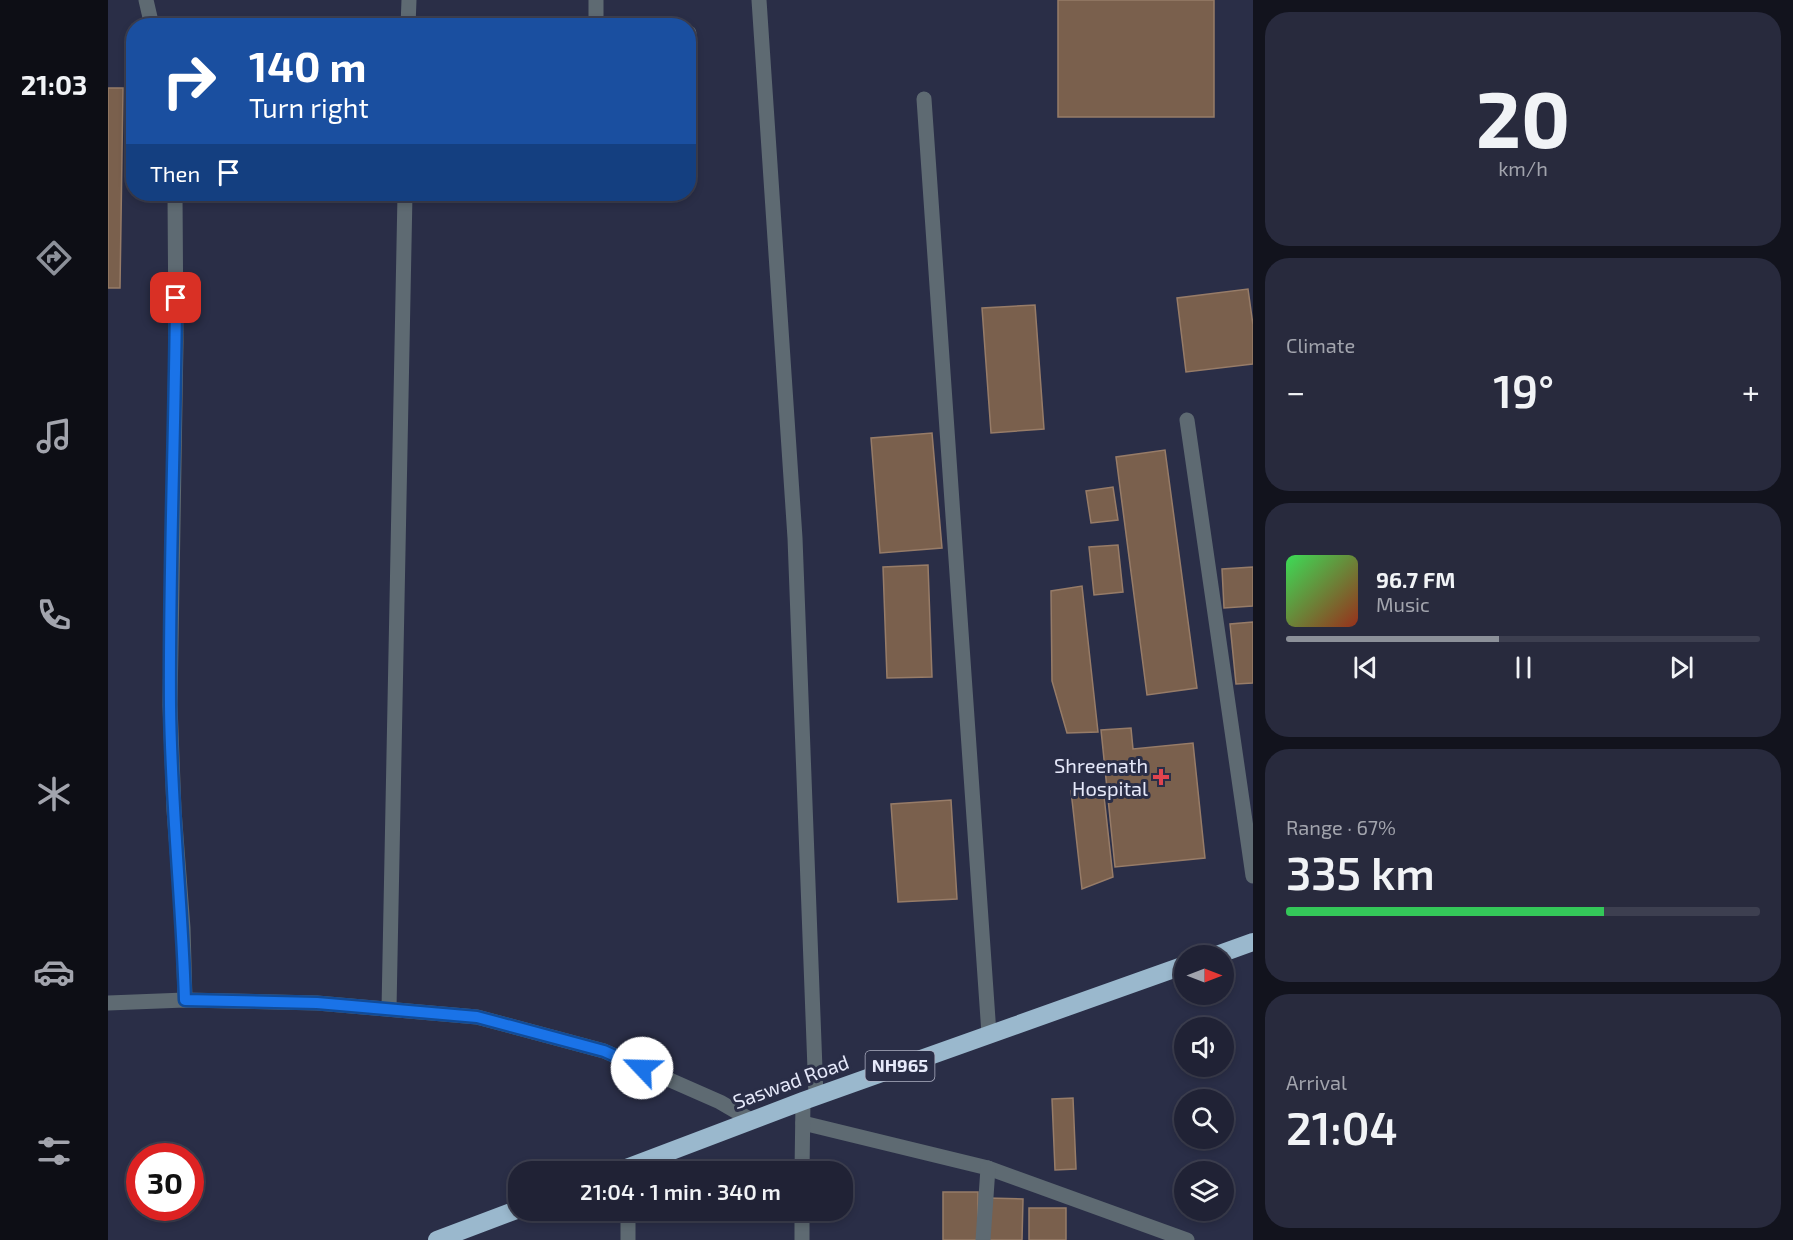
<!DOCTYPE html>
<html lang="en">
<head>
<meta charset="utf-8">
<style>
  body { margin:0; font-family:"Exo 2",sans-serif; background:#282a3d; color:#f1f3f6; height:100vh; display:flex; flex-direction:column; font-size:22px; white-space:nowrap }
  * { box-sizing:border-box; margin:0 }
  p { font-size:20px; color:#a2a4ad }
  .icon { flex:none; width:33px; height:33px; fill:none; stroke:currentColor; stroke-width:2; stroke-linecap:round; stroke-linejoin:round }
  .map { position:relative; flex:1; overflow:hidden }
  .details { display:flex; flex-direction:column; gap:12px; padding:12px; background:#12131d; width:540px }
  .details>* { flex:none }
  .banner { position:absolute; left:18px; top:18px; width:570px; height:183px; border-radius:24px; box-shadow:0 3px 9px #0003,0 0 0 2px #3d3f50; background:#1a4fa0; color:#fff; overflow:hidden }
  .needle { width:39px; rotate:90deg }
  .fabs { position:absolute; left:1066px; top:945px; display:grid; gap:12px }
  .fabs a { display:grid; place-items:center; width:60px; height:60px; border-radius:50%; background:#202235; box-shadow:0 3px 9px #0003,0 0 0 2px #3d3f50; font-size:30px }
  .speed { position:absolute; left:18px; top:1143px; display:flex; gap:12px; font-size:30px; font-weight:700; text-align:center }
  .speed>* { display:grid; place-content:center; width:78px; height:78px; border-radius:50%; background:#202235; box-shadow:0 3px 9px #0003,0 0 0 2px #3d3f50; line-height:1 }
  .speed .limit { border:9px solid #d22; background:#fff; color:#111 }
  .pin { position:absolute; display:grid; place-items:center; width:51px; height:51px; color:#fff; margin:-26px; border-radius:12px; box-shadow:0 3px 9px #0006 }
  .me { position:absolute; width:66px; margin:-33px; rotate:294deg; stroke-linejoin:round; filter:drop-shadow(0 0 4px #0008) }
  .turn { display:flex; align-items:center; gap:21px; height:126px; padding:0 24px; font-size:27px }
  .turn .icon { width:78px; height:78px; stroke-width:2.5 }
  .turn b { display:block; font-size:42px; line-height:51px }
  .then { display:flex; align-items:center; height:57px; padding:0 24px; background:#0003; gap:12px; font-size:22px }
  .big { font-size:45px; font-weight:600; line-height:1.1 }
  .details .tile { flex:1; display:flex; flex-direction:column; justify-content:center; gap:9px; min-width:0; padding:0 21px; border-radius:24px; background:#282a3d }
  .details .dial { align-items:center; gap:0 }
  .dial b { font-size:78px; line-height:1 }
  .song { display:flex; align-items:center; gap:18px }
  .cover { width:72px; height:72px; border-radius:9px; background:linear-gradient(135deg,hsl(130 70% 55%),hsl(10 70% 35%)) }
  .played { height:6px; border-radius:3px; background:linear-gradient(90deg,#8c9099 45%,#3d3f50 45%) }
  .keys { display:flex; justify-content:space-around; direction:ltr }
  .heat { display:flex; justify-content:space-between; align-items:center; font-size:33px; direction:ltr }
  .charge { height:9px; border-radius:4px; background:linear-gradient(90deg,#34c759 67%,#3d3f50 0) }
  .trip { position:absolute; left:400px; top:1161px; width:345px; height:60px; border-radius:24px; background:#202235; box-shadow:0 3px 9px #0003,0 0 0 2px #3d3f50; font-weight:600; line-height:60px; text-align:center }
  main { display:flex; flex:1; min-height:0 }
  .dock { display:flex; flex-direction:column; width:108px; justify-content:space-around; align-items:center; background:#0d0e15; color:#a2a4ad }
  .dock .icon { width:42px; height:42px }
  .dock .selected { color:#8c9099 }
  .dock b { font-size:27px; color:#f1f3f6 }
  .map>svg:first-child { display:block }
  .building { fill:#7a604d; stroke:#977c68; stroke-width:1.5 }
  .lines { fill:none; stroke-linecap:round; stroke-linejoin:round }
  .minor { stroke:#5e6a72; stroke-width:15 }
  .highway { stroke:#9ab8cd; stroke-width:18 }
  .route-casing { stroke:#114b97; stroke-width:15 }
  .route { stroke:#1a73e8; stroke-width:10 }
  .health-dot { fill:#e0444e; stroke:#2a2e47; stroke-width:2 }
  .labels { text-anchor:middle; stroke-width:6; stroke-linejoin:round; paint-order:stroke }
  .shield { fill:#2a2e47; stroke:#aeb1c4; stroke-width:1.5 }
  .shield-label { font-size:18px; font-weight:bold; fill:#e6e9fa }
  .poi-label { font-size:20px; fill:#e6e9fa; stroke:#2a2e47; text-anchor:end }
  .street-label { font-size:20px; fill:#e6e9fa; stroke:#2a2e47 }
</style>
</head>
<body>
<main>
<nav class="dock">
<b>21:03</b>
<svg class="icon selected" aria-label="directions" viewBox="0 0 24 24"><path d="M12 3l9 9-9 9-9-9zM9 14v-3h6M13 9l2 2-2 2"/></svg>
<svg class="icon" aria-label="music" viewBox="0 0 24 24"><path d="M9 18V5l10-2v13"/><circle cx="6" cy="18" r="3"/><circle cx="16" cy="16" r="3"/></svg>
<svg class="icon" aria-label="phone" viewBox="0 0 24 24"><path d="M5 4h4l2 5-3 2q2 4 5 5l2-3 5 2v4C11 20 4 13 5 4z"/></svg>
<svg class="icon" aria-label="climate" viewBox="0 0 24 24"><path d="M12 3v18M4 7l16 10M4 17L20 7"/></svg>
<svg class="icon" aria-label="car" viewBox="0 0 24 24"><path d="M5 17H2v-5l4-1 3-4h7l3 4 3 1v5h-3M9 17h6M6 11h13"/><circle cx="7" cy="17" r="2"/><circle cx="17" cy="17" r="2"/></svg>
<svg class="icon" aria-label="filters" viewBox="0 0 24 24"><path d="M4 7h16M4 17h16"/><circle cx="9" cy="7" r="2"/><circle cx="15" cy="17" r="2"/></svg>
</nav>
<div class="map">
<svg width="1145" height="1240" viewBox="0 0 1145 1240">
  <rect width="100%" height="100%" fill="#2a2e47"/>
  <g class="building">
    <rect x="950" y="0" width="156" height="117"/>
    <path d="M0,88H15L12,288H0Z"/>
    <path d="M1140,289L1145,325V364L1078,372L1069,298Z"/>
    <path d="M927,305L936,429L883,433L874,308Z"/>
    <path d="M824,433L834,548L772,553L763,438Z"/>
    <path d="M1057,450L1089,688L1039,695L1008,457Z"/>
    <path d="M1005,487L1010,520L983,523L978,491Z"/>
    <path d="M1010,545L1015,592L986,595L981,547Z"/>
    <path d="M820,565L824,677L779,678L775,567Z"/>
    <path d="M1145,567V606L1116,608L1114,569Z"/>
    <path d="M974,586L990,732L959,733L944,681L943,591Z"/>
    <path d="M1145,622V683L1128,684L1122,624Z"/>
    <path d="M1023,728L1025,749L1085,743L1097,858L1007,867L993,730Z"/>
    <path d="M995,787L1005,877L974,889L963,791Z"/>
    <path d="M843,800L849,899L790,902L783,804Z"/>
    <path d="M965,1098L968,1169L947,1170L944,1099Z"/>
    <rect x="835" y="1192" width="35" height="48"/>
    <path d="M879,1198L915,1199L914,1240H878Z"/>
    <rect x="921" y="1208" width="37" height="32"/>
  </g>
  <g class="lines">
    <g class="minor">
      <path d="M38,0L44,26"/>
      <path d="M488,0V26"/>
      <path d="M651,0L687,538L708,1096"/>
      <path d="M300,26L301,0"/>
      <path d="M580,33H581"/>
      <path d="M816,99L881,1034"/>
      <path d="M67,194L68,342L62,705L66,810L75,928L77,1000"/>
      <path d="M1079,420L1145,876"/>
      <path d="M0,1003L77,1000L209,1003L369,1017L496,1051L612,1102L643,1120"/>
      <path d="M281,1009L297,194"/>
      <path d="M695,1123L880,1168L1079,1240"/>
      <path d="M694,1172L695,1101"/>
      <path d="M520,1210V1240"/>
      <path d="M694,1240V1210"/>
      <path d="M875,1240L880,1168"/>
    </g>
    <g class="highway">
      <path d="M1106,956L1145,942"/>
      <path d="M508,1172L695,1101L1077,965"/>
      <path d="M329,1240L411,1209"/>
    </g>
  </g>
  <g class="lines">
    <g class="route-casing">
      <path id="route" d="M68,298C67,434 61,570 62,706C63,804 74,902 77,1000L209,1003L369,1017L496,1051L534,1068"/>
    </g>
    <use href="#route" class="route"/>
  </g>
  <path class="health-dot" d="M1050 768h6v6h6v6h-6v6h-6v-6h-6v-6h6z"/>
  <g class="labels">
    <rect class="shield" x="757.5" y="1051" width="69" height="30" rx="4.5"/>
    <g class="shield-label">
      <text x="792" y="1072">NH965</text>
    </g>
    <g class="poi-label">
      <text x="1040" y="773">Shreenath<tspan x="1040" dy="23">Hospital</tspan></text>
    </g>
    <g class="street-label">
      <text transform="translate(683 1082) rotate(-20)" y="7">Saswad Road</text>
    </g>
  </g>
</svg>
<div class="fabs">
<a><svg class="needle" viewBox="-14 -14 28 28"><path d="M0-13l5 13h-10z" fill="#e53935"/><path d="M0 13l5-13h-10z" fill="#a2a4ad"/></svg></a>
<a><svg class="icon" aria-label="sound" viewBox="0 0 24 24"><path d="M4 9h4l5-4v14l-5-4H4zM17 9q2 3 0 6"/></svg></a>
<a><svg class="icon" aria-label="search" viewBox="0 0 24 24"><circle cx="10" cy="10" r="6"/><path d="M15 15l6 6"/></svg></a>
<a><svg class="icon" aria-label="layers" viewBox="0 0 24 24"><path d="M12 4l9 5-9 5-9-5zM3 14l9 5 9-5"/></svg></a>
</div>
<div class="speed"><div class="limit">30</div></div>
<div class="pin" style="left:68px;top:298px;background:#d93025"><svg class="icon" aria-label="arrive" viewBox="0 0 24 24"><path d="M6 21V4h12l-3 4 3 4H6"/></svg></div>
<svg class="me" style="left:534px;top:1068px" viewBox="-20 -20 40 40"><circle r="19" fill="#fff"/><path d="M0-13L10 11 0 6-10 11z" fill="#1a73e8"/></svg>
<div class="trip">21:04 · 1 min · 340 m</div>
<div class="banner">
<div class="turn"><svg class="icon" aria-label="right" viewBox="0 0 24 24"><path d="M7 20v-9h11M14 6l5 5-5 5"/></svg><div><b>140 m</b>Turn right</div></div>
<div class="then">Then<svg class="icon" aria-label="arrive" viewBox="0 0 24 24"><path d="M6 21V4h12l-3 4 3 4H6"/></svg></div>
</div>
</div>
<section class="details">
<div class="tile dial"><b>20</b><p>km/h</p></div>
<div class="tile"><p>Climate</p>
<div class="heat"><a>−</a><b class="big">19°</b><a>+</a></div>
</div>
<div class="tile">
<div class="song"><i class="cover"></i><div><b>96.7 FM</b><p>Music</p></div></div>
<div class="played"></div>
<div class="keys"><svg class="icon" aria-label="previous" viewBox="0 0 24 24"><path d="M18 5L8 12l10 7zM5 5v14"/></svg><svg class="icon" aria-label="pause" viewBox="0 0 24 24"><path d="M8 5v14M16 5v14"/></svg><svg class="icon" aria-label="next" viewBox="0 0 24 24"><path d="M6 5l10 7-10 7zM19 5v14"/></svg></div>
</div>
<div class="tile"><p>Range · 67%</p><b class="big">335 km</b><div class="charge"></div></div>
<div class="tile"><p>Arrival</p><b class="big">21:04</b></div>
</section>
</main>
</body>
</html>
